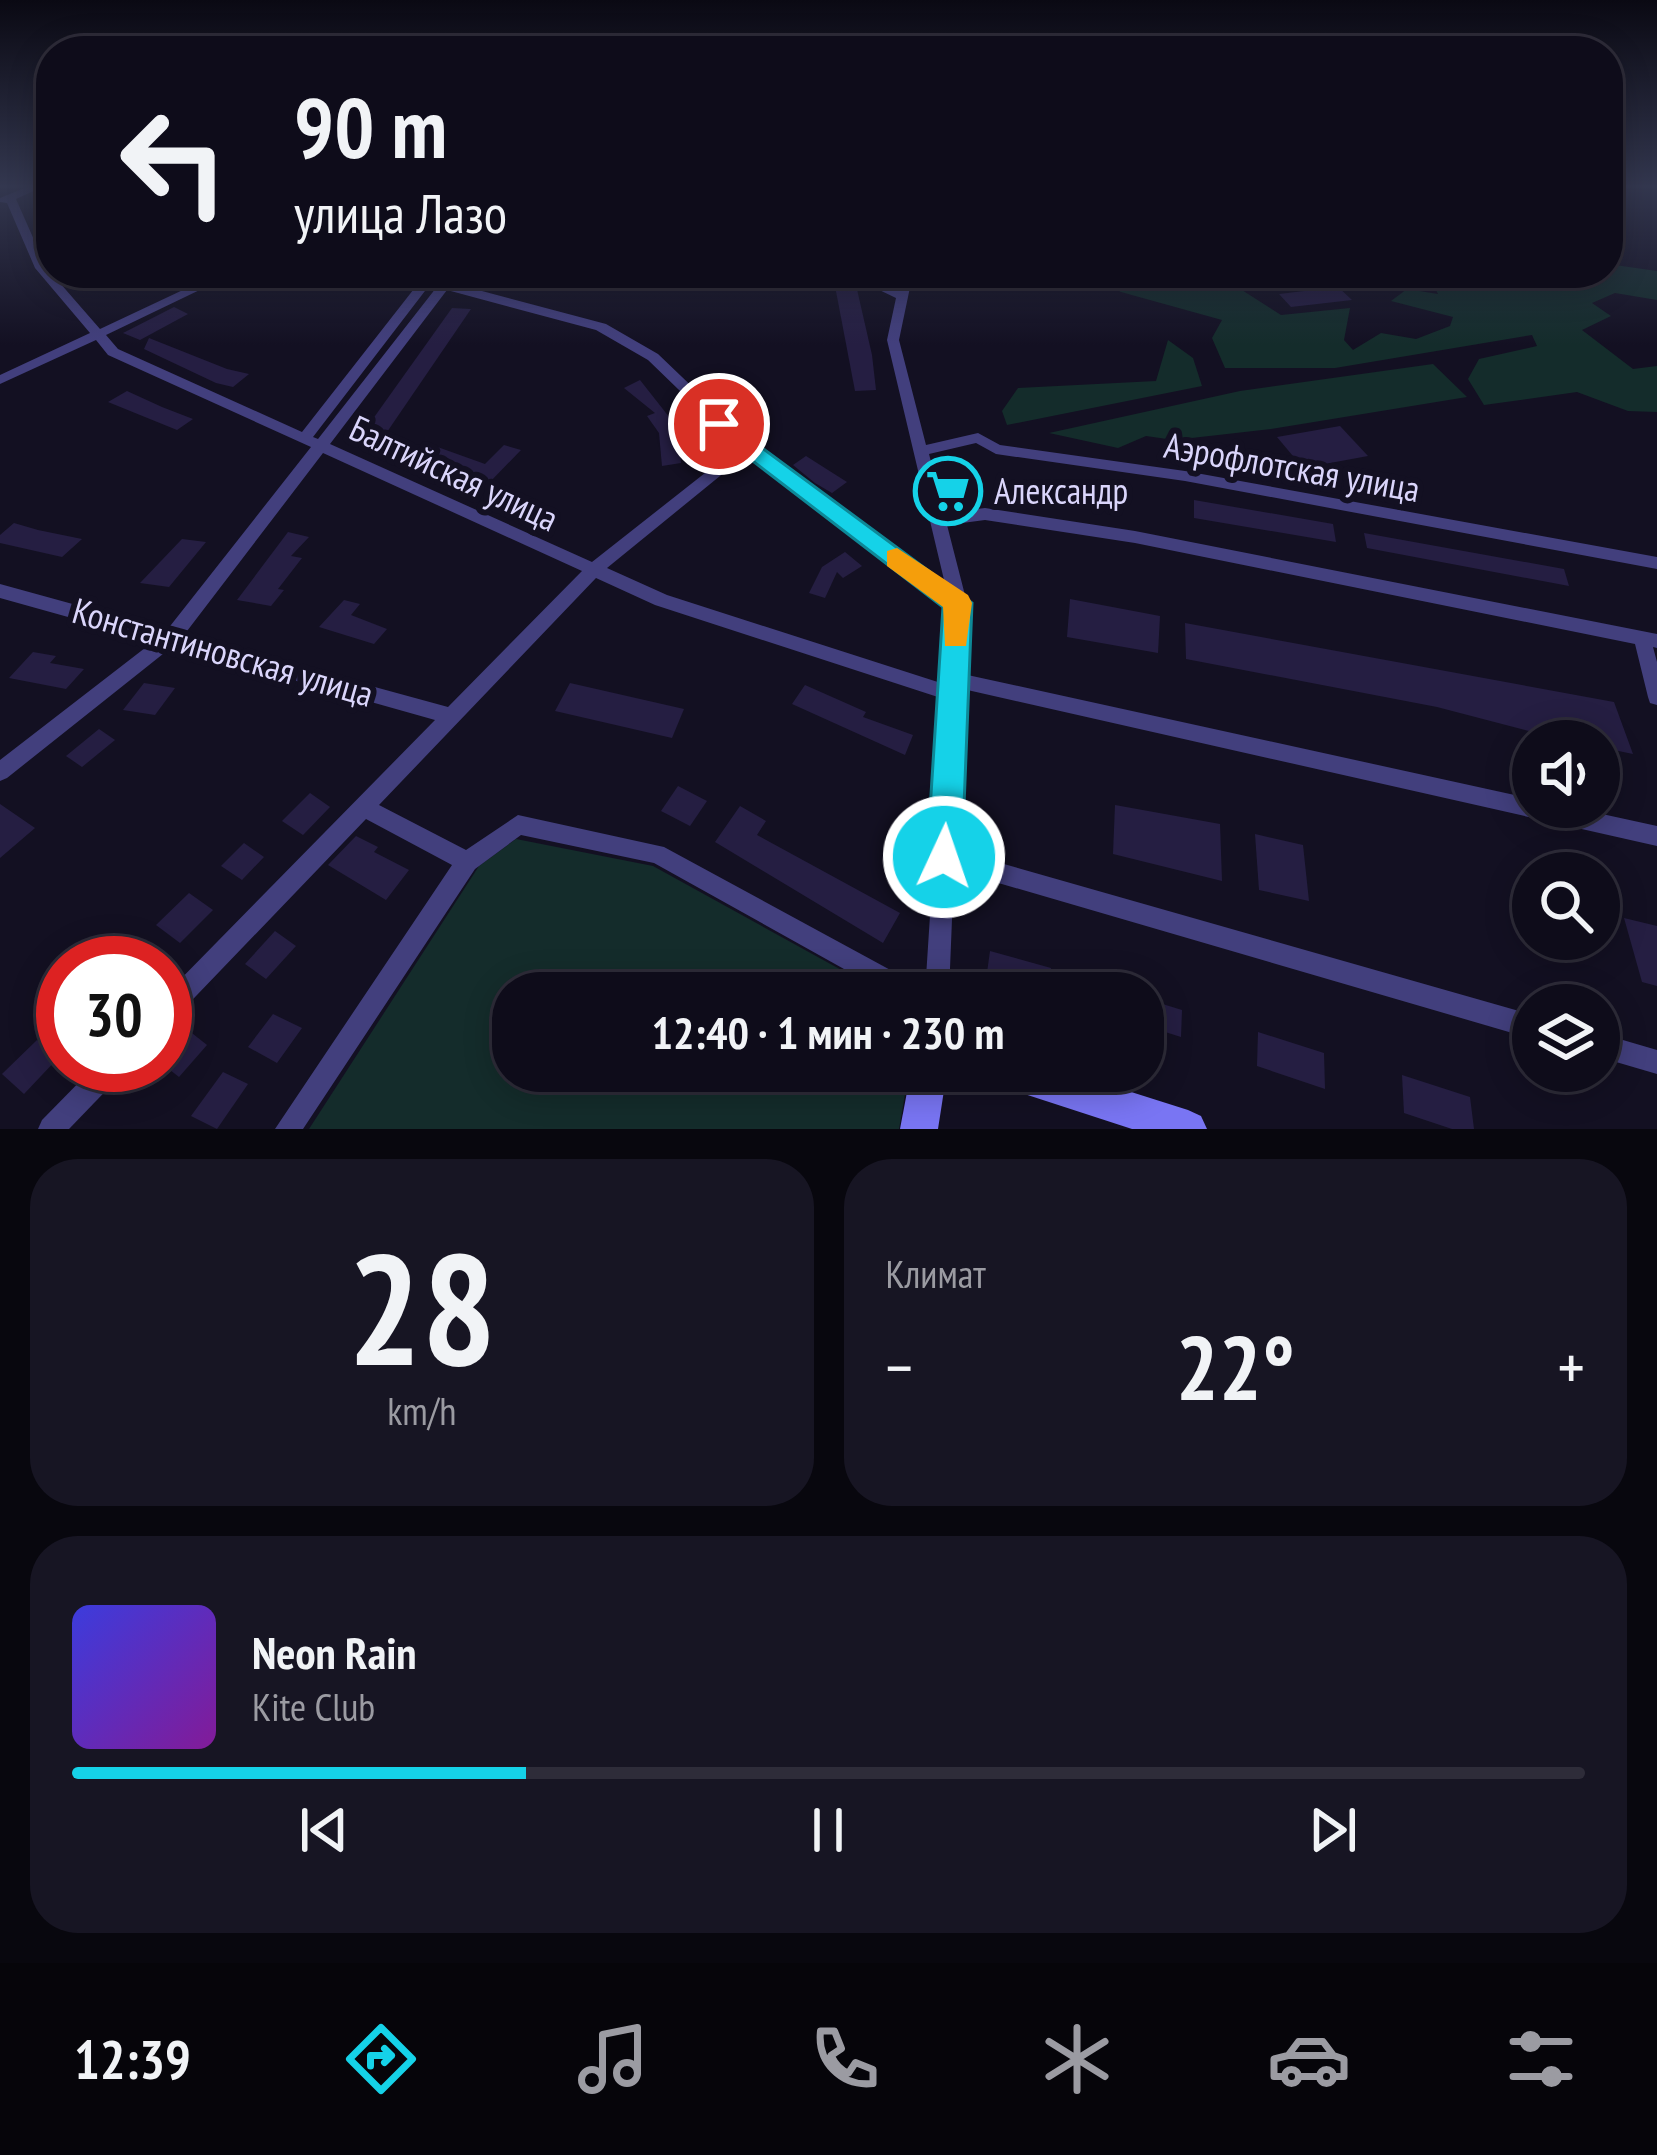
<!DOCTYPE html>
<html lang="ru">
<head>
<meta charset="utf-8">
<style>
  body { margin:0; font-family:"PT Sans Narrow",sans-serif; background:#171523; color:#f1f3f6; height:100vh; display:flex; flex-direction:column; font-size:45px; white-space:nowrap }
  * { box-sizing:border-box; margin:0 }
  p { font-size:39px; color:#9b9ba2 }
  .icon { flex:none; width:66px; height:66px; fill:none; stroke:currentColor; stroke-width:2; stroke-linecap:round; stroke-linejoin:round }
  .map { position:relative; height:1129px; overflow:hidden }
  .sheet { display:flex; flex-direction:column; gap:30px; padding:30px; background:#08070e; flex:1 }
  .sheet>* { flex:none }
  .top-card { position:absolute; left:36px; top:36px; width:1587px; height:252px; border-radius:48px; box-shadow:0 6px 30px #0003,0 0 0 3px #2e2c39; background:#0e0c1a; color:#f1f3f6; overflow:hidden }
  .controls { position:absolute; left:1512px; top:720px; display:grid; gap:24px }
  .controls a { display:grid; place-items:center; width:108px; height:108px; border-radius:50%; background:#0e0c1a; box-shadow:0 6px 30px #0003,0 0 0 3px #2e2c39; font-size:60px }
  .speed { position:absolute; left:36px; top:936px; display:flex; gap:24px; font-size:60px; font-weight:700; text-align:center }
  .speed>* { display:grid; place-content:center; width:156px; height:156px; border-radius:50%; background:#0e0c1a; box-shadow:0 6px 30px #0003,0 0 0 3px #2e2c39; line-height:1 }
  .speed .limit { border:18px solid #d22; background:#fff; color:#111 }
  .pin { position:absolute; display:grid; place-items:center; width:102px; height:102px; color:#fff; margin:-51px; border:6px solid #fff; border-radius:50%; box-shadow:0 3px 12px #0007 }
  .me { position:absolute; width:132px; margin:-66px; rotate:3deg; stroke-linejoin:round; filter:drop-shadow(0 0 9px #0008) }
  .turn { display:flex; align-items:center; gap:42px; height:252px; padding:0 60px; font-size:54px }
  .turn .icon { width:156px; height:156px; stroke-width:2.5 }
  .turn b { display:block; font-size:84px; line-height:102px }
  .big { font-size:90px; font-weight:700; line-height:1.1 }
  .sheet .card { flex:1; display:flex; flex-direction:column; justify-content:center; gap:18px; min-width:0; padding:0 42px; border-radius:48px; background:#171523 }
  .sheet .dial { align-items:center; gap:0 }
  .dial b { font-size:156px; line-height:1 }
  .song { display:flex; align-items:center; gap:36px }
  .cover { width:144px; height:144px; border-radius:18px; background:linear-gradient(135deg,hsl(240 70% 55%),hsl(290 70% 35%)) }
  .played { height:12px; border-radius:6px; background:linear-gradient(90deg,#15d2e8 30%,#2e2c39 30%) }
  .keys { display:flex; justify-content:space-around; direction:ltr }
  .heat { display:flex; justify-content:space-between; align-items:center; font-size:66px; direction:ltr }
  .sheet .tiles { flex:1; display:grid; gap:30px; grid-template-columns:1fr 1fr }
  .card:last-child { grid-column:span 2 }
  .trip { position:absolute; left:492px; top:972px; width:672px; height:120px; border-radius:48px; background:#0e0c1a; box-shadow:0 6px 30px #0003,0 0 0 3px #2e2c39; font-weight:700; line-height:120px; text-align:center }
  .dock { display:flex; height:192px; justify-content:space-around; align-items:center; background:#06050a; color:#9b9ba2 }
  .dock .icon { width:84px; height:84px }
  .dock .active { color:#15d2e8 }
  .dock b { font-size:54px; color:#f1f3f6 }
  .map>svg:first-child { display:block }
  .green { fill:#142c2b }
  .building { fill:#251e42 }
  .lines { fill:none; stroke-linecap:round; stroke-linejoin:round }
  .street { fill:#423f7d; fill-rule:evenodd }
  .secondary { fill:#7975f3; fill-rule:evenodd }
  .route { fill:#15d2e8; stroke:#0e8897; stroke-width:3 }
  .slow { fill:#f59e0b }
  .labels { text-anchor:middle; stroke-width:12; stroke-linejoin:round; paint-order:stroke }
  .street-label { font-size:36px; fill:#dad5fb; stroke:#131022 }
  .poi-label { font-size:36px; fill:#dad5fb; stroke:#131022; text-anchor:start }
</style>
</head>
<body>
<div class="map">
<svg width="1657" height="1129" viewBox="0 0 1657 1129">
  <rect width="100%" height="100%" fill="#131022"/>
  <g class="green">
    <path d="M1608,264L1657,271V300L1615,293L1592,303L1611,316L1582,330L1633,369L1657,366V412L1628,411L1577,392L1484,405L1468,379L1479,359L1537,346L1532,335L1335,368H1225L1212,338L1222,320L1121,292L1085,273H1207L1208,288L1234,285L1281,315L1350,308L1344,340L1353,350L1381,333L1416,339L1450,326L1453,317L1391,301L1407,289L1438,294L1428,273H1608Z"/>
    <path d="M1168,340L1193,358L1202,386L1007,425L1002,411L1018,388L1156,381Z"/>
    <path d="M1433,364L1467,397L1271,429L1174,440L1146,436L1118,448L1049,433L1240,391Z"/>
    <path d="M516,839L653,866L883,993H513V1071H909L899,1129H309L479,866Z"/>
  </g>
  <g class="building">
    <path d="M856,285L872,355L876,390L855,391L835,286Z"/>
    <path d="M1338,287L1352,300L1291,307L1279,294Z"/>
    <path d="M174,307L188,314L140,340L123,333Z"/>
    <path d="M452,308L471,309L387,432L365,430Z"/>
    <path d="M149,338L227,369L249,374L233,387L216,383L144,349Z"/>
    <path d="M640,380L677,427L681,463L662,466L659,433L647,416L655,413L624,388Z"/>
    <path d="M127,391L162,407L193,419L177,430L108,402Z"/>
    <path d="M1340,426L1368,456L1303,468L1277,437Z"/>
    <path d="M432,445L485,464L504,445L521,450L488,484L412,461Z"/>
    <path d="M806,456L828,470L847,482L832,493L815,483L793,465Z"/>
    <path d="M1194,500L1333,524L1336,542L1194,518Z"/>
    <path d="M14,523L38,530L82,539L62,557L0,543V535Z"/>
    <path d="M288,532L309,537L291,556L302,558L278,589L284,590L271,606L237,600Z"/>
    <path d="M1364,533L1564,569L1569,586L1367,548Z"/>
    <path d="M182,539L206,542L169,587L140,583Z"/>
    <path d="M845,552L862,566L843,578L837,572L825,598L809,593L822,567Z"/>
    <path d="M1070,599L1160,616L1158,653L1067,637Z"/>
    <path d="M344,600L360,604L351,615L387,629L374,644L319,627Z"/>
    <path d="M1185,623L1614,702L1633,754L1599,747V741H1567L1437,707L1186,659Z"/>
    <path d="M33,652L56,656L50,663L84,669L66,689L9,678Z"/>
    <path d="M144,683L175,688L155,715L123,710Z"/>
    <path d="M570,683L684,709L672,738L555,711Z"/>
    <path d="M805,685L866,712L863,717L913,735L905,755L792,704Z"/>
    <path d="M99,729L115,740L82,767L66,756Z"/>
    <path d="M678,786L707,801L690,826L661,811Z"/>
    <path d="M310,793L330,807L303,835L282,821Z"/>
    <path d="M0,804L35,828L0,858Z"/>
    <path d="M1115,805L1220,824L1222,881L1113,854Z"/>
    <path d="M740,806L766,821L757,835L900,913L883,943L715,842Z"/>
    <path d="M1255,834L1303,845L1309,901L1259,890Z"/>
    <path d="M356,836L378,847L374,852L409,870L386,900L328,865Z"/>
    <path d="M244,843L264,857L242,880L221,866Z"/>
    <path d="M189,893L213,910L180,943L156,925Z"/>
    <path d="M1624,918L1657,926V986L1642,982Z"/>
    <path d="M275,931L296,946L266,979L245,964Z"/>
    <path d="M990,951L1051,968L1048,993L986,980Z"/>
    <path d="M1143,998L1182,1010L1181,1037L1143,1025Z"/>
    <path d="M273,1014L302,1028L277,1063L248,1047Z"/>
    <path d="M183,1026L207,1045L179,1077L165,1066V1046Z"/>
    <path d="M1258,1032L1324,1053L1325,1089L1257,1066Z"/>
    <path d="M37,1040L58,1058L24,1094L2,1074Z"/>
    <path d="M223,1072L248,1084L217,1129L191,1116Z"/>
    <path d="M1402,1075L1470,1097L1474,1129H1452L1404,1113Z"/>
  </g>
  <g class="lines">
    <g class="street">
      <path d="M27,187H42L16,199L46,267L100,329L219,273H235L106,335L118,349L302,432L417,285L341,277L335,273H372L441,281L448,273H460L452,283L606,324L658,354L752,444L945,584L887,340L896,298L844,273H860L897,290L901,273H913L899,340L926,445L978,433L1000,445L1185,471L1657,557V569L1185,481L996,454L976,443L929,454L944,513L985,508L1135,531L1657,634V648L1653,647L1657,662V705L1650,703L1648,697L1635,644L1135,543L985,520L947,525L967,603L963,674L1533,799V807H1570L1657,826V846L963,689L955,850L1533,1015V1039L954,870L949,993H925L944,699L655,605L596,578L379,805L466,850L518,815L664,847L918,985L922,993H887L654,863L521,835L475,869L303,1129H275L452,865L366,819L173,1020L165,1024V995L435,720L173,646L7,778L0,781V760L154,641L0,598V584L167,630L311,447L108,355L96,340L0,384V375L90,333L35,268L7,203L0,202V198ZM428,287L436,288L318,439L313,437ZM447,290L596,330L648,360L738,447L592,562L330,444ZM323,453L582,571L448,707L184,635ZM747,454L949,606L944,684L667,595L607,568Z"/>
      <path d="M1599,1033L1657,1050V1074L1599,1057Z"/>
      <path d="M96,1065H125L122,1074L69,1129H38L42,1120Z"/>
    </g>
    <g class="secondary">
      <path d="M911,1071H947L938,1129H900Z"/>
      <path d="M991,1071H1065L1188,1110L1201,1116L1207,1129H1132L1009,1089L996,1084Z"/>
    </g>
  </g>
  <linearGradient id="sky" x2="0" y2="1"><stop stop-color="#0a0913"/><stop offset="0.54" stop-color="#33374f"/><stop offset="1" stop-color="#33374f" stop-opacity="0"/></linearGradient>
  <rect width="1657" height="345" fill="url(#sky)"/>
  <path class="route" d="M719,416L972,603L962,857L957,869L944,874L932,869L927,857L943,607L711,429V418Z"/>
  <path class="slow" d="M897,548L968,595L972,603L966,646H945L943,607L887,566V551Z"/>
  <defs>
    <g id="supermarket-ring" transform="scale(3.45)"><circle r="9.5" fill="#131022" stroke="#15d2e8" stroke-width="1.5"/><path d="M-6-5.5h2.5l.6 2H6L4.5 2H-2.5L-4.4-4H-6ZM-1.5 3.2a1.3 1.3 0 1 0 .1 0ZM3 3.2a1.3 1.3 0 1 0 .1 0Z" fill="#15d2e8"/></g>
  </defs>
  <g fill-rule="evenodd">
    <use href="#supermarket-ring" x="948" y="491"/>
  </g>
  <g class="labels">
    <g class="street-label">
      <text transform="translate(1292 467) rotate(10)" y="13">Аэрофлотская улица</text>
      <text transform="translate(454 473) rotate(25)" y="13">Балтийская улица</text>
      <text transform="translate(223 652) rotate(16)" y="13">Константиновская улица</text>
    </g>
    <g class="poi-label">
      <text x="994" y="504">Александр</text>
    </g>
  </g>
</svg>
<div class="controls">
<a><svg class="icon" aria-label="sound" viewBox="0 0 24 24"><path d="M4 9h4l5-4v14l-5-4H4zM17 9q2 3 0 6"/></svg></a>
<a><svg class="icon" aria-label="search" viewBox="0 0 24 24"><circle cx="10" cy="10" r="6"/><path d="M15 15l6 6"/></svg></a>
<a><svg class="icon" aria-label="layers" viewBox="0 0 24 24"><path d="M12 4l9 5-9 5-9-5zM3 14l9 5 9-5"/></svg></a>
</div>
<div class="speed"><div class="limit">30</div></div>
<div class="pin" style="left:719px;top:424px;background:#d93025"><svg class="icon" aria-label="arrive" viewBox="0 0 24 24"><path d="M6 21V4h12l-3 4 3 4H6"/></svg></div>
<svg class="me" style="left:944px;top:857px" viewBox="-20 -20 40 40"><circle r="17" fill="#15d2e8" stroke="#fff" stroke-width="3"/><path d="M0-11L8 9 0 5-8 9z" fill="#fff"/></svg>
<div class="trip">12:40 · 1 мин · 230 m</div>
<div class="top-card">
<div class="turn"><svg class="icon" aria-label="left" viewBox="0 0 24 24"><path d="M17 20v-9H6M10 6l-5 5 5 5"/></svg><div><b>90 m</b>улица Лазо</div></div>
</div>
</div>
<section class="sheet">
<div class="tiles">
<div class="card dial"><b>28</b><p>km/h</p></div>
<div class="card"><p>Климат</p>
<div class="heat"><a>−</a><b class="big">22°</b><a>+</a></div>
</div>
<div class="card">
<div class="song"><i class="cover"></i><div><b>Neon Rain</b><p>Kite Club</p></div></div>
<div class="played"></div>
<div class="keys"><svg class="icon" aria-label="previous" viewBox="0 0 24 24"><path d="M18 5L8 12l10 7zM5 5v14"/></svg><svg class="icon" aria-label="pause" viewBox="0 0 24 24"><path d="M8 5v14M16 5v14"/></svg><svg class="icon" aria-label="next" viewBox="0 0 24 24"><path d="M6 5l10 7-10 7zM19 5v14"/></svg></div>
</div>
</div>
</section>
<nav class="dock">
<b>12:39</b>
<svg class="icon active" aria-label="directions" viewBox="0 0 24 24"><path d="M12 3l9 9-9 9-9-9zM9 14v-3h6M13 9l2 2-2 2"/></svg>
<svg class="icon" aria-label="music" viewBox="0 0 24 24"><path d="M9 18V5l10-2v13"/><circle cx="6" cy="18" r="3"/><circle cx="16" cy="16" r="3"/></svg>
<svg class="icon" aria-label="phone" viewBox="0 0 24 24"><path d="M5 4h4l2 5-3 2q2 4 5 5l2-3 5 2v4C11 20 4 13 5 4z"/></svg>
<svg class="icon" aria-label="climate" viewBox="0 0 24 24"><path d="M12 3v18M4 7l16 10M4 17L20 7"/></svg>
<svg class="icon" aria-label="car" viewBox="0 0 24 24"><path d="M5 17H2v-5l4-1 3-4h7l3 4 3 1v5h-3M9 17h6M6 11h13"/><circle cx="7" cy="17" r="2"/><circle cx="17" cy="17" r="2"/></svg>
<svg class="icon" aria-label="filters" viewBox="0 0 24 24"><path d="M4 7h16M4 17h16"/><circle cx="9" cy="7" r="2"/><circle cx="15" cy="17" r="2"/></svg>
</nav>
</body>
</html>
